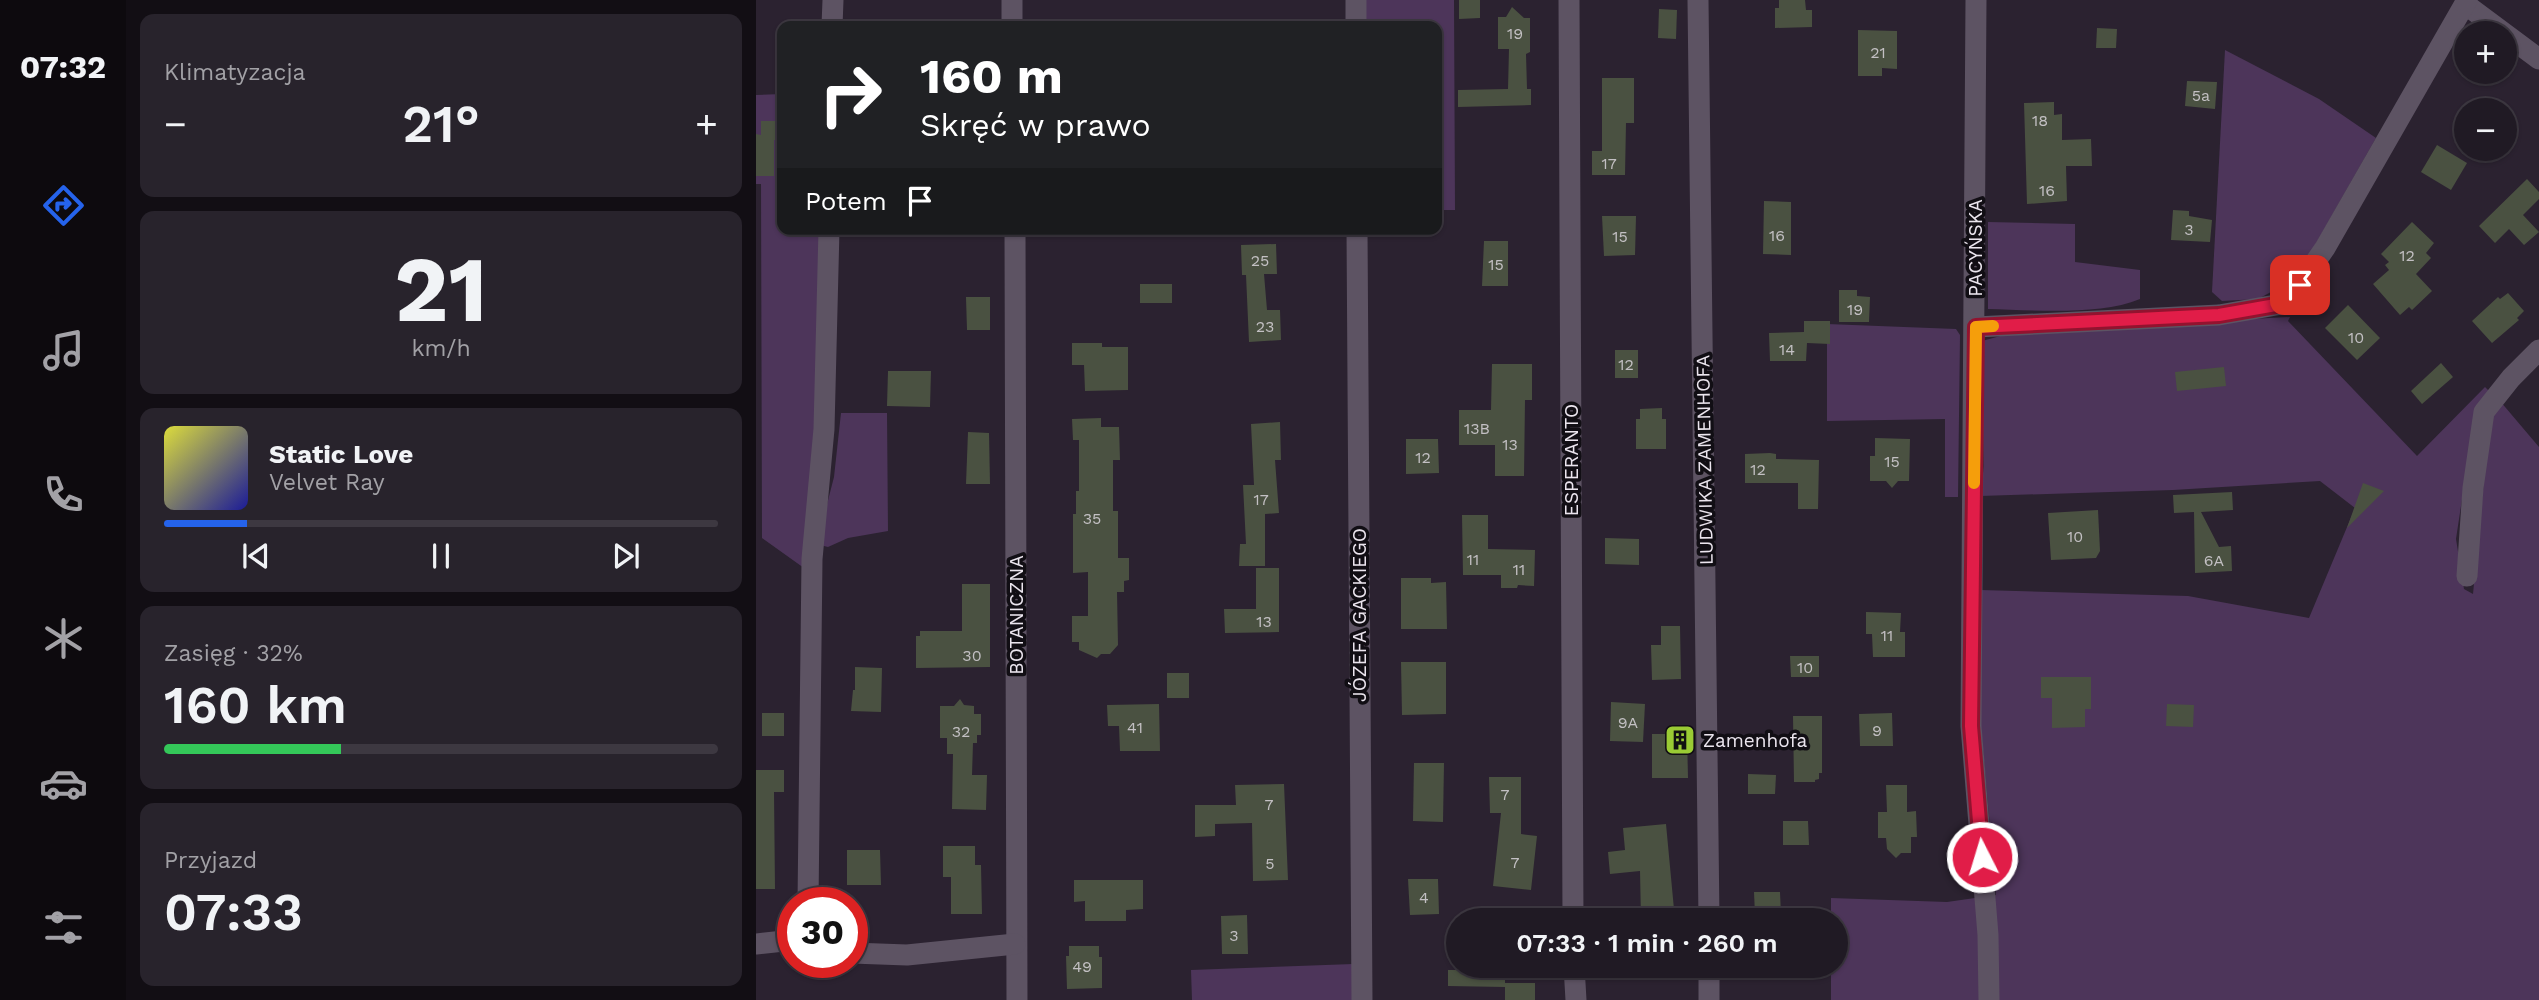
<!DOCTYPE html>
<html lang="pl">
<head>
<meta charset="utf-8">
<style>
  body { margin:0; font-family:"Work Sans",sans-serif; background:#28232c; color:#f1f3f6; height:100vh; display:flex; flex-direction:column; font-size:26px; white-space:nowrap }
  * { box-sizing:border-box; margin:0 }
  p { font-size:23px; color:#a2a1a6 }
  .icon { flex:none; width:38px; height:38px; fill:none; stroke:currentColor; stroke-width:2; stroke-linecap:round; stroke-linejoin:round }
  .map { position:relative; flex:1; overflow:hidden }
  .details { display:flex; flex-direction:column; gap:14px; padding:14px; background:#120e14; width:630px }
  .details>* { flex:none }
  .guide { position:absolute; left:21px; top:21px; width:665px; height:214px; border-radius:14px; box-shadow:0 2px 5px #0004,0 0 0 2px #3d3841; background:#202124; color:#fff; overflow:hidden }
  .controls { position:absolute; left:1698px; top:21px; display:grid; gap:14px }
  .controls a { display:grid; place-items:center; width:63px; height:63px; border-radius:50%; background:#201a24; box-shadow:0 2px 5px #0004,0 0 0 2px #3d3841; font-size:35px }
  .speed { position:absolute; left:21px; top:887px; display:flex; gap:14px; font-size:35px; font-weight:700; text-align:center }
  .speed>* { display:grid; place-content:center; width:91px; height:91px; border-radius:50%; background:#201a24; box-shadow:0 2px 5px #0004,0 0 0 2px #3d3841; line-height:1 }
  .speed .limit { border:10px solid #d22; background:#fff; color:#111 }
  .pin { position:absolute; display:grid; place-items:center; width:60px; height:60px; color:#fff; margin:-30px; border-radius:14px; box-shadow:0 4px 10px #0006 }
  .me { position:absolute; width:77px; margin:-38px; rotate:355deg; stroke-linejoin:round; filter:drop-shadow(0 0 5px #0008) }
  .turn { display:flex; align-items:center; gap:24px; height:147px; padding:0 28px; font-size:32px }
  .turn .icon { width:91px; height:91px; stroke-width:2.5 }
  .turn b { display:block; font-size:49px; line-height:60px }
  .then { display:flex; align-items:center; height:66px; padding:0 28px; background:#0003; gap:14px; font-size:26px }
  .big { font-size:52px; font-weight:600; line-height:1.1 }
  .details .tile { flex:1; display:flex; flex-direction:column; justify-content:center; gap:10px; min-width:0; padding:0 24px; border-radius:14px; background:#28232c }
  .details .dial { align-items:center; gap:0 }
  .dial b { font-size:91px; line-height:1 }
  .song { display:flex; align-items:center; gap:21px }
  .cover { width:84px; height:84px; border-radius:10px; background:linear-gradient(135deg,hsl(60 70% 55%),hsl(240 70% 35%)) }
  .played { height:7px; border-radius:4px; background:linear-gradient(90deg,#2563eb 15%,#3d3841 15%) }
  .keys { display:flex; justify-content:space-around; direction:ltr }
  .heat { display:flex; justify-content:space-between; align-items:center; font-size:38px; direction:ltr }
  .charge { height:10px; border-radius:5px; background:linear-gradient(90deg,#34c759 32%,#3d3841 0) }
  .trip { position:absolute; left:690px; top:908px; width:402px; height:70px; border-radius:35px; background:#201a24; box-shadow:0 2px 5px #0004,0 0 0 2px #3d3841; font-weight:600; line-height:70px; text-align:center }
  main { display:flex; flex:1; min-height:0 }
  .tabs { display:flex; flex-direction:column; width:126px; justify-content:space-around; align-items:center; background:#0d0a0e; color:#a2a1a6 }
  .tabs .icon { width:49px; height:49px }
  .tabs .current { color:#2563eb }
  .tabs b { font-size:32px; color:#f1f3f6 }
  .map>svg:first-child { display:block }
  .green { fill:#4d355a }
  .building { fill:#4a5141 }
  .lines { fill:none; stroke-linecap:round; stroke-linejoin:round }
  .minor { stroke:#5d5363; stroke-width:21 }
  .route-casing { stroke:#92132f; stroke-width:18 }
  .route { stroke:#e11d48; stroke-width:12 }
  .slow { stroke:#f59e0b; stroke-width:12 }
  .labels { text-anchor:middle; stroke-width:7; stroke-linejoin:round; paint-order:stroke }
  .number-label { font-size:16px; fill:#c3c0c3 }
  .street-label { font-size:19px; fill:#ebe5ee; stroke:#110e14 }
  .poi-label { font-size:19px; fill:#ebe5ee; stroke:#110e14; text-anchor:start }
</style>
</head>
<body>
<main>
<nav class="tabs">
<b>07:32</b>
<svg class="icon current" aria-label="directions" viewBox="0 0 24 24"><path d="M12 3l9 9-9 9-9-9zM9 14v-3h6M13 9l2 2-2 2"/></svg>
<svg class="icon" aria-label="music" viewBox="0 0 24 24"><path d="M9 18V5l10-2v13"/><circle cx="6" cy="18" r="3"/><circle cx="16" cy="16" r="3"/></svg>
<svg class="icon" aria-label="phone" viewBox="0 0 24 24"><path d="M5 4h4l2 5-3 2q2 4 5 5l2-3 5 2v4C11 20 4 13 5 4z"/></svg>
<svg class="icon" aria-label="climate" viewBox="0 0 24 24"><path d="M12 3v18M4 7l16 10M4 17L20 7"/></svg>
<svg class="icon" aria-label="car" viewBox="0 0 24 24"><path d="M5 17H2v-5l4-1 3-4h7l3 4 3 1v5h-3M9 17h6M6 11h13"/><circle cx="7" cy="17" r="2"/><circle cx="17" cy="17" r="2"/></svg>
<svg class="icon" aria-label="filters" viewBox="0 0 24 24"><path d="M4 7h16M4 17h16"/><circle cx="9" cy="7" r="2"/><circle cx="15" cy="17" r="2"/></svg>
</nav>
<section class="details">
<div class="tile"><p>Klimatyzacja</p>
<div class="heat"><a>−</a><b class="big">21°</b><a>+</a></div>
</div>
<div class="tile dial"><b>21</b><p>km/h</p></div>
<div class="tile">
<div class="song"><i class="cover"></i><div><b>Static Love</b><p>Velvet Ray</p></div></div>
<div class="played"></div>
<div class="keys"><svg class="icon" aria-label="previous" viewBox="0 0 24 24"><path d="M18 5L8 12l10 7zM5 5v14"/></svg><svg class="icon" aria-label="pause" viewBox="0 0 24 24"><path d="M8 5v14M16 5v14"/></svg><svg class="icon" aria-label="next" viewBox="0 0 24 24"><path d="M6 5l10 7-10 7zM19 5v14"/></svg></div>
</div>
<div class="tile"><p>Zasięg · 32%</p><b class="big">160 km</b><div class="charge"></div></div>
<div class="tile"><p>Przyjazd</p><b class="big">07:33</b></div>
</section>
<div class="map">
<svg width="1783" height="1000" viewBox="0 0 1783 1000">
  <rect width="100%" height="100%" fill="#2b2230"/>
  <g class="green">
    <path d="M609,0H698L699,210H681V26H609Z"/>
    <path d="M1469,50L1563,99L1620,138L1546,268L1537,280L1502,299L1466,301L1456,292Z"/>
    <path d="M26,94V229H63V387L48,568L6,538L5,184H0V95Z"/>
    <path d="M1232,222L1319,224V262L1384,270V299C1343,316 1277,310 1232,309Z"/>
    <path d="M1534,317L1532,321L1661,456L1729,387L1733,391L1708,486L1700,539L1708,589L1717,594L1734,418L1744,401L1783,447V1000H1075V966H1080V920H1075V898L1191,902L1240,895L1225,727L1224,590L1432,596L1553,618L1599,508L1564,481L1417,490L1224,496L1228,466L1226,341L1259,332Z"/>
    <path d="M1071,324L1200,329L1204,335L1202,497H1189V419L1071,421Z"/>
    <path d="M85,413H131L132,531L92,538L72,547L64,545L67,520L78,477Z"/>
    <path d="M597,964V1000H436L435,970Z"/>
  </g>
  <g class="building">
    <path d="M703,0H724V18L703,19Z"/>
    <path d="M1023,0H1049L1050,10H1056V27L1019,28V8H1023Z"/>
    <path d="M756,7L768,18H774V52L770,54L771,89H775V105L702,107V90L752,89L753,49H742V17H750Z"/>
    <path d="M903,9L921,10L920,39L902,38Z"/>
    <path d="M1341,28L1361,29L1360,48H1340Z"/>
    <path d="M1102,30L1141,31V69L1126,68V76H1102Z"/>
    <path d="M846,78H878V123H870L869,175H836V151H846Z"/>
    <path d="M1431,81L1461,82L1459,109L1429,106Z"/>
    <path d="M1298,102V115L1306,114V140L1335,139L1336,166H1310L1311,201L1271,204L1268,103Z"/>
    <path d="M5,121H26V140H18V176H0V134L5,135Z"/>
    <path d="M1681,145L1711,163L1695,190L1665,172Z"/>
    <path d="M1771,179L1783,192V199L1767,215L1783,232L1768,245L1753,229L1739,243L1723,226Z"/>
    <path d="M1008,201L1035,202V255L1007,254Z"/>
    <path d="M1417,210L1433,211V216L1456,220L1454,242L1415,240Z"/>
    <path d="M846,216H880L879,255L848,256Z"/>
    <path d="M1656,222L1678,243L1670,253L1675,258L1660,274L1676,291L1656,310L1653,307L1644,315L1617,284L1633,270L1629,265L1633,262L1625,254Z"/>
    <path d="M728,241H752V286H726Z"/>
    <path d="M520,244L521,274H508L511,310H524L525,340L493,342L490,275H486L485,245Z"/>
    <rect x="384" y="284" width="32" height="19"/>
    <path d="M1083,290H1101V296L1114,297L1113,322H1083Z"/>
    <path d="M1752,293L1768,311L1761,318L1763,320L1736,343L1716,321L1742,297L1744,299Z"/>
    <path d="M210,297H234V330H211Z"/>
    <path d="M1592,305L1624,338L1601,360L1569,328Z"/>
    <path d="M1048,321H1074V344L1051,343L1050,361H1014L1013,333L1048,332Z"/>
    <path d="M316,343H346V347H372V390L329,391L328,365H316Z"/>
    <rect x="859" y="350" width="23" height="28"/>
    <path d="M1685,363L1697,377L1666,404L1655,391Z"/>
    <path d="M736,364H776V400H769L768,476H739V445H703V410H735Z"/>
    <path d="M1468,367L1470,386L1421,391L1419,372Z"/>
    <path d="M132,371H175L174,407L131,406Z"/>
    <path d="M906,408V419H910V449H880V419H884V409Z"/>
    <path d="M345,418V427H363L364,460H357V511H362V558H373V580L368,581V592H361L362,645L354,654H345L341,658L323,650V642H316V616H332V572L317,573V514H320V491H323V440H317L316,419Z"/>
    <path d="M524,422L525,460H519L523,513L509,514V566H483L484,544H490L487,485H498L495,424Z"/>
    <path d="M212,432L233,433L234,484H210Z"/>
    <path d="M1119,438L1154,439L1153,481H1142L1136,488L1130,481H1114V456H1119Z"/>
    <path d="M650,439H682L683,473L650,474Z"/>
    <path d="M1014,453L1020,454V459L1063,460L1062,509H1042V483H989V454Z"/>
    <path d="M1607,483L1628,491L1591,528Z"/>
    <path d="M1476,492L1477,510L1445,512L1463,547L1475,546L1476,571L1439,573L1438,512L1418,513L1417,495Z"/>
    <path d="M1342,510L1344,551L1340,558L1295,560L1292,513Z"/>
    <path d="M706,515H732V549L779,550L778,586L762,585L761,588H745V575H707Z"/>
    <path d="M849,538L883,539V565L849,564Z"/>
    <path d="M500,568H523V632L469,633L468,609H500Z"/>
    <path d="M645,578H675V583L690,582L691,629H645Z"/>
    <path d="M206,584H234V667L160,668V636H164V631H206Z"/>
    <path d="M1110,612L1145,613L1144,632H1149V657H1117L1116,634H1110Z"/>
    <path d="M905,626H924L925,679L896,680L895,645H905Z"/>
    <path d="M1034,656H1063V677H1035Z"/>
    <path d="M645,662H690V714L646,715Z"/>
    <path d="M99,667L126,668L125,712L95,711L97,690H99Z"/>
    <rect x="411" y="673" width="22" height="25"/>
    <path d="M1285,677H1335V709H1329V727L1296,728V698H1285Z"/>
    <path d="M204,699L208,705L218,706V714H225V735H221V743H217L216,775H231L230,810L196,809L197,754H191V738H184V706H198Z"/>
    <path d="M855,702L889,704L887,742L854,741Z"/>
    <path d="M403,704L404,751H364L363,726H352L351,705Z"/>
    <path d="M1411,704L1438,705L1437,727L1410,726Z"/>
    <rect x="6" y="713" width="22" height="23"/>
    <path d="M1136,713L1137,746H1104L1103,714Z"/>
    <path d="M1037,716H1066V773H1063V779L1059,780V782H1038Z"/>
    <path d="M896,734H931L932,778H896Z"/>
    <path d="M658,763H688L687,822L657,821Z"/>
    <path d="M0,770H28V792H18L19,889H0Z"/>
    <path d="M992,774L1020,775L1019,794H992Z"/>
    <path d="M733,777H765V834L781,836L775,890L737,886L745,813H734Z"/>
    <path d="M528,784L532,880L497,881L496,823L459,824V836L439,837V805H480L479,785Z"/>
    <path d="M1130,785H1151V812L1160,811L1161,837H1155V853H1145L1140,858L1131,849L1130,838H1122V812H1131Z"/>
    <path d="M1027,821H1052L1053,845H1027Z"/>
    <path d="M910,824L919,920H885L884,871L854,874L852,852L869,850L867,828Z"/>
    <path d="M187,846H219V865H225L226,914H195V877H187Z"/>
    <path d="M91,850H124L125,885H91Z"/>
    <path d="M652,879H682L683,914L654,915Z"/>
    <path d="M318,880H387V909L370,910V921H329V901L318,902Z"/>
    <path d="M998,892H1024L1025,915H999Z"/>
    <path d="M491,915L492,954H466L465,916Z"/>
    <path d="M313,946H343V957H346V988L311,989L310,956H313Z"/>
    <path d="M692,970H749V983H779V1000H749V987L692,986Z"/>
  </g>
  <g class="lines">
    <g class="minor">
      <path d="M256,0V26"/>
      <path d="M600,0V26"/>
      <path d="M813,0L817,920"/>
      <path d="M942,0L953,920"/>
      <path d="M1220,0L1215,726L1232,935L1233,1000"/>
      <path d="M1709,4L1783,59"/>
      <path d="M76,26L77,0"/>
      <path d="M259,229L261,1000"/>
      <path d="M601,229L606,1000"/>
      <path d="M1220,327L1463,315L1531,303L1569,248L1711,0"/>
      <path d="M1711,576L1717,488L1728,412L1755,378L1783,350"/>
      <path d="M52,903L56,559L68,429L73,229"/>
      <path d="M0,944L37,940"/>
      <path d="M96,953L151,955L259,944"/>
      <path d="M818,966L820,1000"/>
      <path d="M953,966V1000"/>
    </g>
  </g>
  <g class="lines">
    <g class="route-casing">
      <path id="route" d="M1226,857L1215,726L1220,327L1463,315L1531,303L1544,285"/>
    </g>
    <use href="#route" class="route"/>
    <path class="slow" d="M1218,483L1220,327L1237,326"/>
  </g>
  <defs>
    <g id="building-square" transform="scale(1.575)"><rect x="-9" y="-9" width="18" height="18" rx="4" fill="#9acb34" stroke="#110e14"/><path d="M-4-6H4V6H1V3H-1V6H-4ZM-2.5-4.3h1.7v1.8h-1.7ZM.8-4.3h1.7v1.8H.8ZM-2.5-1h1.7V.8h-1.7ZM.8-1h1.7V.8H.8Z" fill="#111"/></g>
  </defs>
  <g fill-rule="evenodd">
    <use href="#building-square" x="924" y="740"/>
  </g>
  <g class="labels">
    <g class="number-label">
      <text x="759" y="39">19</text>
      <text x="1122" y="58">21</text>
      <text x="1445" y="101">5a</text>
      <text x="1284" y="126">18</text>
      <text x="853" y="169">17</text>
      <text x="1291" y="196">16</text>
      <text x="1433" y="235">3</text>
      <text x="1021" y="241">16</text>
      <text x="864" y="242">15</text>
      <text x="1651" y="261">12</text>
      <text x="504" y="266">25</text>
      <text x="740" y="270">15</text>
      <text x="1099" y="315">19</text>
      <text x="509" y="332">23</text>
      <text x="1600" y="343">10</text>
      <text x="1031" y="355">14</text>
      <text x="870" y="370">12</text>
      <text x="721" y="434">13B</text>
      <text x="754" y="450">13</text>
      <text x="667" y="463">12</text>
      <text x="1136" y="467">15</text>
      <text x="1002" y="475">12</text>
      <text x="505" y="505">17</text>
      <text x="336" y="524">35</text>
      <text x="1319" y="542">10</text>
      <text x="717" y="565">11</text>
      <text x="1458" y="566">6A</text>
      <text x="763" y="575">11</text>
      <text x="508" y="627">13</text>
      <text x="1131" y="641">11</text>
      <text x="216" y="661">30</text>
      <text x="1049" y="673">10</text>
      <text x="872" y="728">9A</text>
      <text x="379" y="733">41</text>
      <text x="1121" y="736">9</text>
      <text x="205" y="737">32</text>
      <text x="749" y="800">7</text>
      <text x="513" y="810">7</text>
      <text x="759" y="868">7</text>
      <text x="514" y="869">5</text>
      <text x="668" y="903">4</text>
      <text x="478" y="941">3</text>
      <text x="326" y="972">49</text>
    </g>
    <g class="street-label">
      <text transform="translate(1219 248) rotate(-90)" y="7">PACYŃSKA</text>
      <text transform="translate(815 460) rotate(-90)" y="7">ESPERANTO</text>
      <text transform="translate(948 460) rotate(-91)" y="7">LUDWIKA ZAMENHOFA</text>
      <text transform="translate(260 615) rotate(-90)" y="7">BOTANICZNA</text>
      <text transform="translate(603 615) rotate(-90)" y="7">JÓZEFA GACKIEGO</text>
    </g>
    <g class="poi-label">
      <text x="947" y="747">Zamenhofa</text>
    </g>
  </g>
</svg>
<div class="controls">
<a>+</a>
<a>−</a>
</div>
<div class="speed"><div class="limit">30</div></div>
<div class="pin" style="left:1544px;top:285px;background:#d93025"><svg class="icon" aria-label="arrive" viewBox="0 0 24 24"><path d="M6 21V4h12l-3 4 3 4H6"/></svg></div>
<svg class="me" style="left:1226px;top:857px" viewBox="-20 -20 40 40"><circle r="17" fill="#e11d48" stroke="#fff" stroke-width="3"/><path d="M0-11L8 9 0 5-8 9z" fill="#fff"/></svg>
<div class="trip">07:33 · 1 min · 260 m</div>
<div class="guide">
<div class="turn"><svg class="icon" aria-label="right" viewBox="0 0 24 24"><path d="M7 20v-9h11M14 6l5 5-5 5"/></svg><div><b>160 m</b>Skręć w prawo</div></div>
<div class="then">Potem<svg class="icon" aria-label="arrive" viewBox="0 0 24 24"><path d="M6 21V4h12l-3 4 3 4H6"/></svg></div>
</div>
</div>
</main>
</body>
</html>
